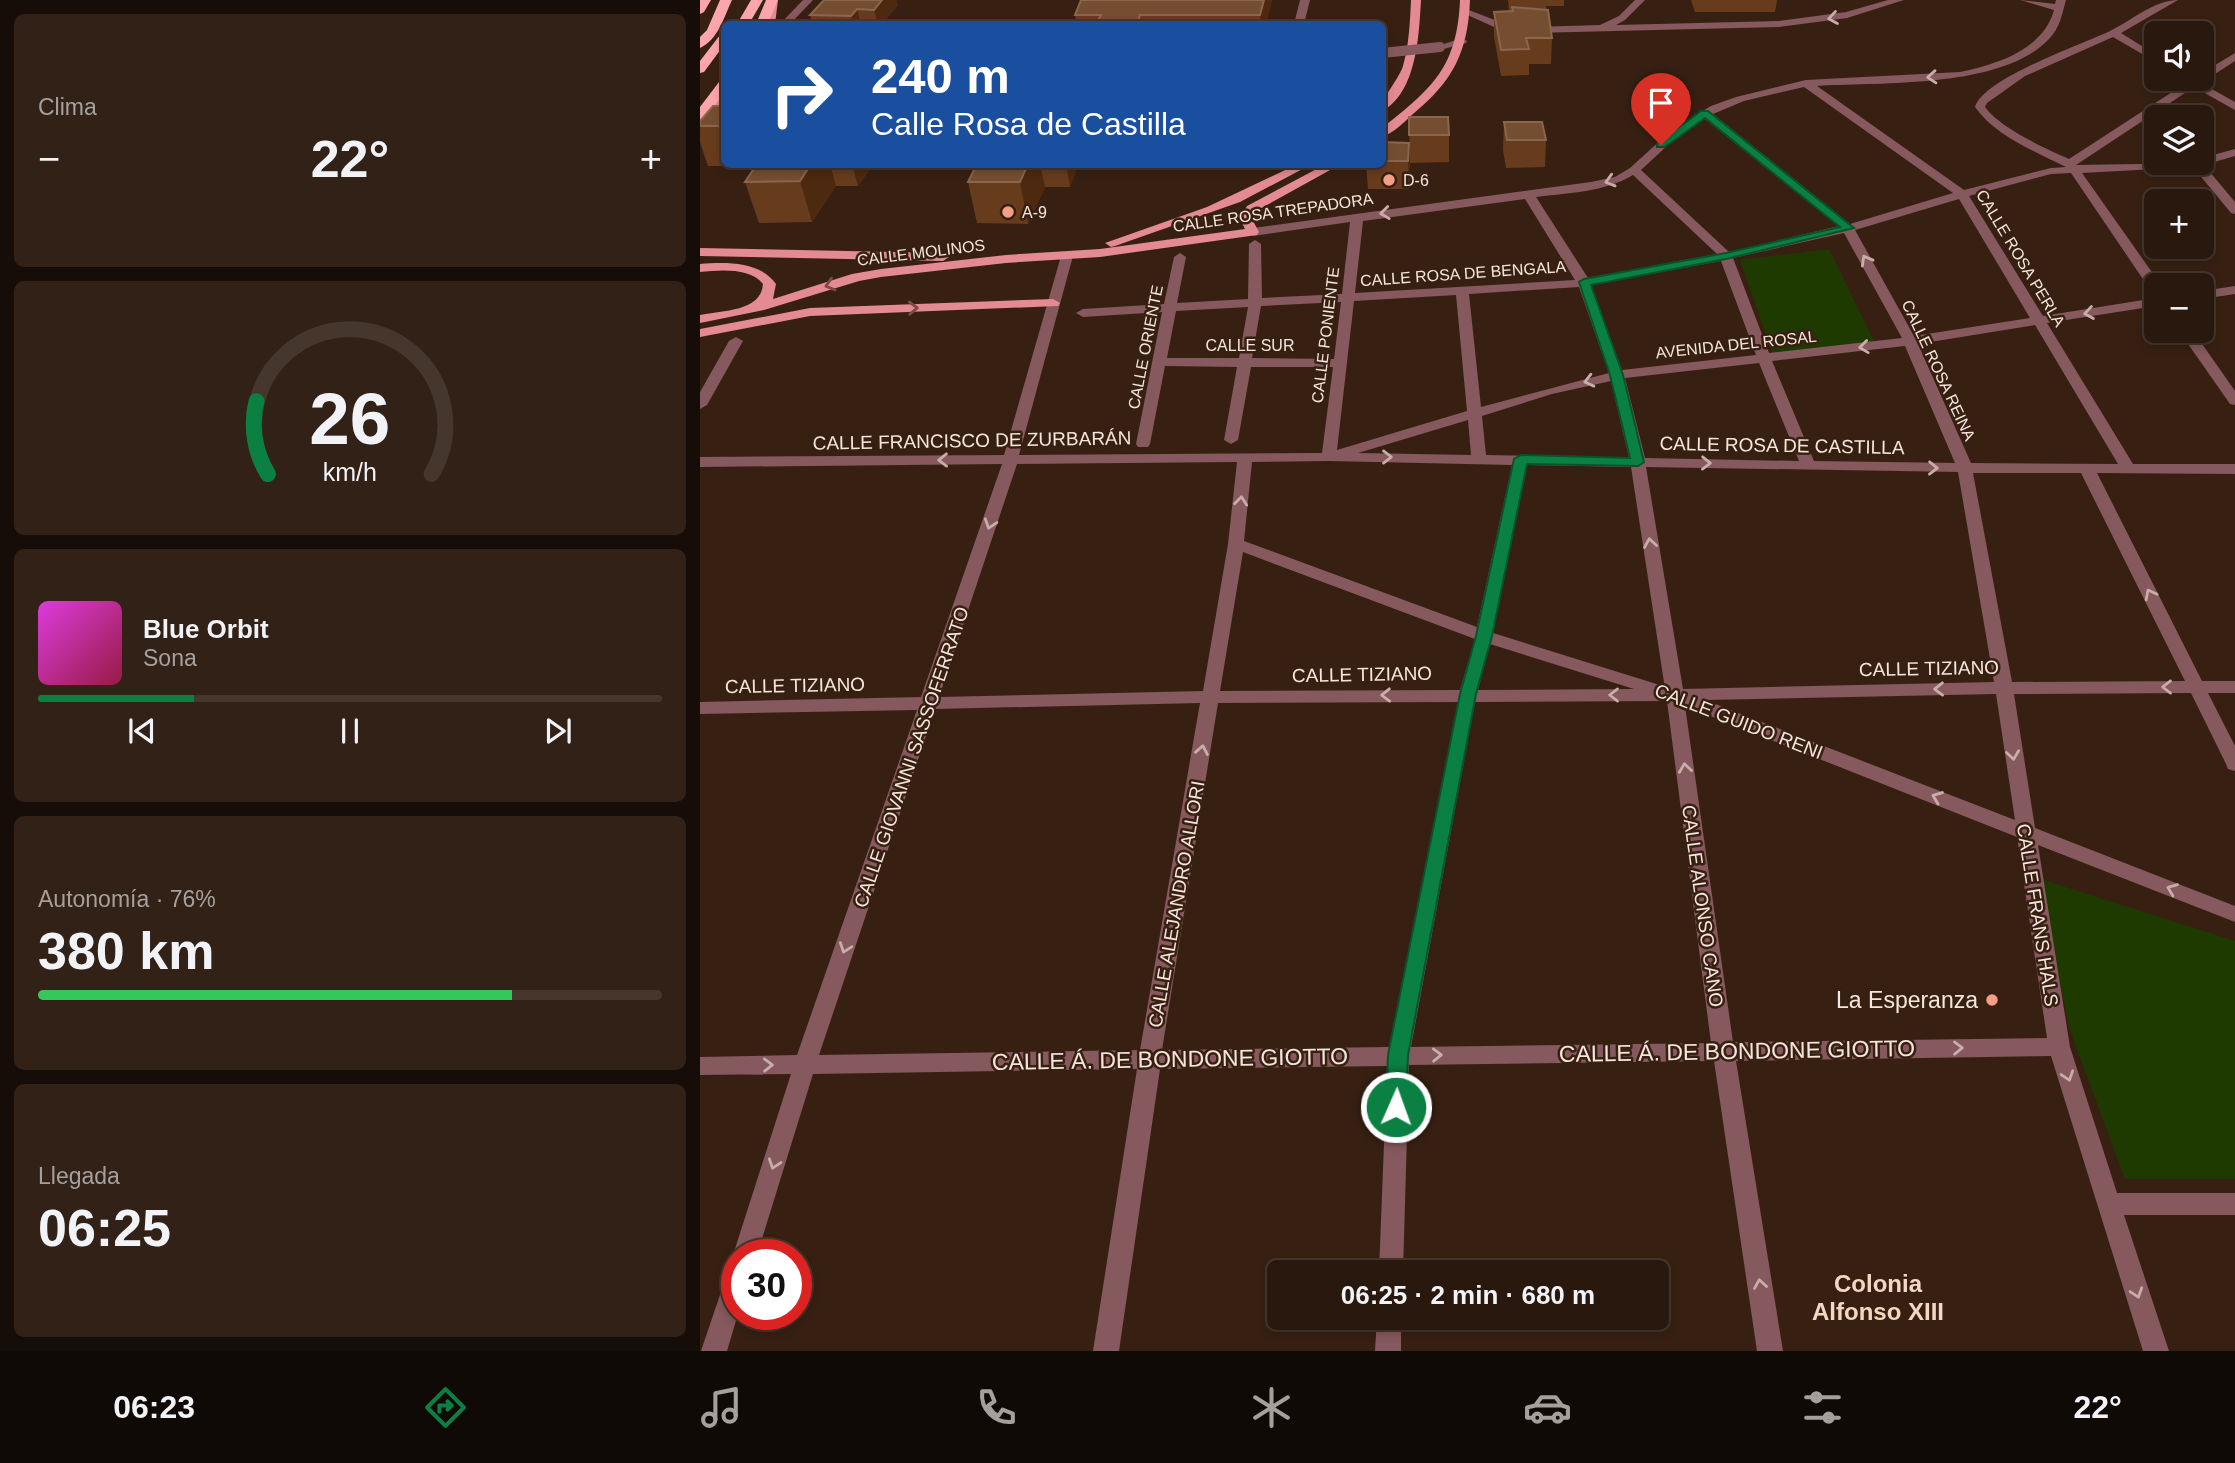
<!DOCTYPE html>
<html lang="es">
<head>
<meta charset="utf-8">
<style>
  body { margin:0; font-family:Arial,sans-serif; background:#312117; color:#f1f3f6; height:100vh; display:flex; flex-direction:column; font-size:26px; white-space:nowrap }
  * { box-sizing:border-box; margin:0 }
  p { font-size:23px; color:#a5a09e }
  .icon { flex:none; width:38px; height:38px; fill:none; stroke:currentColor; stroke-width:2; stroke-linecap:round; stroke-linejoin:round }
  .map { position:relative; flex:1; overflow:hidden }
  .panel { display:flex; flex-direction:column; gap:14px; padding:14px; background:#170d08; width:700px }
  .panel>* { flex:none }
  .guide { position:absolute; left:21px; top:21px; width:665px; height:147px; border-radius:10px; box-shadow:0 4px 10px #0003,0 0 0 2px #45372e; background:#1a4fa0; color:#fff; overflow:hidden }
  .tools { position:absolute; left:1444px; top:21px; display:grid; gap:14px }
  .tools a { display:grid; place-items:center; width:70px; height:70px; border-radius:10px; background:#29180e; box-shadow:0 4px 10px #0003,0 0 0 2px #45372e; font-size:35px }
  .speed { position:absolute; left:21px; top:1239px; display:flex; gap:14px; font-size:35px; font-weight:700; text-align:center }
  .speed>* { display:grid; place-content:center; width:91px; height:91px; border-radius:50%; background:#29180e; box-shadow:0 4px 10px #0003,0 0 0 2px #45372e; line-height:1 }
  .speed .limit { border:10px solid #d22; background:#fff; color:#111 }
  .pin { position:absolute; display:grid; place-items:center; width:60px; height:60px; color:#fff; margin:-72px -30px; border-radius:50% 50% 50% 0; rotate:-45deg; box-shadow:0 0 7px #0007 }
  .pin .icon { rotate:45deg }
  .me { position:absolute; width:77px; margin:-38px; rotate:2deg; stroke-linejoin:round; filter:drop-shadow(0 0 5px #0008) }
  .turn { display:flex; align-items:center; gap:24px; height:147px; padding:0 35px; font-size:32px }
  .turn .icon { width:91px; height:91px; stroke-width:2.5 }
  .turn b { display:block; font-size:49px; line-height:60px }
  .big { font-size:52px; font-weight:800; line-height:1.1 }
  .panel .card { flex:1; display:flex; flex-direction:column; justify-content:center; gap:10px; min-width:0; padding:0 24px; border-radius:10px; background:#312117 }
  .panel .dial { align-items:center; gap:0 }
  .dial svg { height:182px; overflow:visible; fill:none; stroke:#45372e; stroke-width:7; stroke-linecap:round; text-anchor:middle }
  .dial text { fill:#f1f3f6; stroke:none }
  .song { display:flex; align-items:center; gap:21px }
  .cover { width:84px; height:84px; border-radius:10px; background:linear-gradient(135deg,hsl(300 70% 55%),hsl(340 70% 35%)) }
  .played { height:7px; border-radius:4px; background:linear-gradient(90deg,#0b8043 25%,#45372e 25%) }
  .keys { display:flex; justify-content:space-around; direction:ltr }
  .heat { display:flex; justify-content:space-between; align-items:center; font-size:38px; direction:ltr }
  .charge { height:10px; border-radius:5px; background:linear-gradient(90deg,#34c759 76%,#45372e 0) }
  .trip { position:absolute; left:567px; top:1260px; width:402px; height:70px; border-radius:10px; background:#29180e; box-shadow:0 4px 10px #0003,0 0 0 2px #45372e; font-weight:800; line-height:70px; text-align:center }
  .menu { display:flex; height:112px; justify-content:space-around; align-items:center; background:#100a06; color:#a5a09e }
  .menu .icon { width:49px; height:49px }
  .menu .active { color:#0b8043 }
  .menu b { font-size:32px; color:#f1f3f6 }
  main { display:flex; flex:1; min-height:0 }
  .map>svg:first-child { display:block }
  .green { fill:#1e3a00 }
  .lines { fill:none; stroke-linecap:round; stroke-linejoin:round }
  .minor { fill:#85595d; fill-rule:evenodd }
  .major { fill:#e38a92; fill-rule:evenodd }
  .highway { fill:#fca5ac; fill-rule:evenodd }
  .minor-bridge { stroke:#85595d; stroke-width:10 }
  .wall { fill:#663c1d }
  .shaded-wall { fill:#4d2910 }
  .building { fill:#754e32; stroke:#89664c; stroke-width:2 }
  .oneway { stroke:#c8ada9 }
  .oneway2 { stroke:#7c4a45 }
  .route { fill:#0b8043; stroke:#07532c; stroke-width:2 }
  .poi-dot { fill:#f49e88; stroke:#372012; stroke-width:2.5 }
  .labels { text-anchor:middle; stroke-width:5; stroke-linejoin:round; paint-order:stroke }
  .far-poi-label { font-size:16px; fill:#f5e5dc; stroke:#372012; text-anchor:start }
  .far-street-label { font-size:16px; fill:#f5e5dc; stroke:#372012 }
  .street-label { font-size:19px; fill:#f5e5dc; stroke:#372012 }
  .near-poi-label { font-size:23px; fill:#f5e5dc; stroke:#372012; text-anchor:end }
  .near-street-label { font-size:23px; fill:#f5e5dc; stroke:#372012 }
  .near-neighbourhood-label { font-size:24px; font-weight:bold; fill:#f5d6c3; stroke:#372012 }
</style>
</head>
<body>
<main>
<section class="panel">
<div class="card"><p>Clima</p>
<div class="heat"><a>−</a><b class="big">22°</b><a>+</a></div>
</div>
<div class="card dial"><svg viewBox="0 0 100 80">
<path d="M14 69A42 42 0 1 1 86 69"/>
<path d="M14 69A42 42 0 0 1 9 37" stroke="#0b8043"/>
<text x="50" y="56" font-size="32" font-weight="700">26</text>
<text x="50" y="72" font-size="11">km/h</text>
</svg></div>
<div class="card">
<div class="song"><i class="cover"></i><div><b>Blue Orbit</b><p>Sona</p></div></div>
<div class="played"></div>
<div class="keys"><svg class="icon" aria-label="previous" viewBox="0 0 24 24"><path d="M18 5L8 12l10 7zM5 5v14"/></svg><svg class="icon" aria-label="pause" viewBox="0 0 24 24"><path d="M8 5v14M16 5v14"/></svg><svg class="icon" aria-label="next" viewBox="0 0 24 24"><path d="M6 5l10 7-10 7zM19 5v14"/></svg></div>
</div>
<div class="card"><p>Autonomía · 76%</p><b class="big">380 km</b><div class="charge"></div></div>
<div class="card"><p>Llegada</p><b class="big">06:25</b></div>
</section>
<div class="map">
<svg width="1535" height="1351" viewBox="0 0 1535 1351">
  <rect width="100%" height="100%" fill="#372012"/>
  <g class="green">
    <path d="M1129,249L1175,343L1073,355L1040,260Z"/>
    <path d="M1337,878L1535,941V1179H1425L1370,1030Z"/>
  </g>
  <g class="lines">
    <g class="minor">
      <path d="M103,0H113L90,24H80Z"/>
      <path d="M600,0H610L604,24H594Z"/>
      <path d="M935,0H945L925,20L916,25L1079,21L1146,12L1188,0H1204L1147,18L1079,27L833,33L794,27L761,12L766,9L800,22L833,27L900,25L919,16Z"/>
      <path d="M1320,0L1355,4L1356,0H1366C1362,14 1360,28 1349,39C1302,89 1181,82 1117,86L1264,190L1351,168L1366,167C1336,152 1294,135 1275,107C1284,78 1381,45 1410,31C1431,21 1454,0 1478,0L1421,33L1456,55V62L1413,37L1325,76L1287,103L1285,107C1300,128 1346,149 1369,159L1486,83L1482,79H1502V73L1535,53V61L1501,83L1535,102V110L1494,87L1376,165L1502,163V158L1535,149V156L1504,165L1535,202V214L1531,213L1493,167L1382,173L1461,285H1456V292L1451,291L1371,173L1351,174L1269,196L1343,316L1456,298V306L1347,323L1433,464H1535V474L1397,473L1502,681H1535V693H1508L1535,746V771L1528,769L1526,764L1491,693L1314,694L1335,828L1535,906V922L1338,845L1370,1047L1417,1193H1535V1215H1424L1469,1351H1443L1351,1056L1036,1061L1083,1351H1057L1014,1061L709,1065L703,1272H679L687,1066L460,1069L419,1351H393L437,1069L113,1074L57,1255H37L36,1263L33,1255L91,1074L0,1075V1057L97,1055L217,710L0,714V702L221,697L302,464L0,467V457L304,455L361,256L367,252L373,256L319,455L622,453L633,367H551L538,440L531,444L524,440L537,367L465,366L450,444L448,447H438L436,444L462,312L383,317L376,313L383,309L464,304L474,257L480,253L486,257L477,303L548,299L549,244L555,240L561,244L562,298L642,294L650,222L553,236L547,232L553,228L891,182L915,177L930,168L974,128L1011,106L1036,97L1106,80L1260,72C1297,64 1343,50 1354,10ZM1104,87L1253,193L1150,224L1013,114L1044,101ZM1005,119L1139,226L1029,252L941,170L982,132ZM933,175L1017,254L888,278L836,197C868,193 905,192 933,175ZM825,199L875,280L655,293L663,221ZM1259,199L1330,318L1214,336L1155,230ZM1144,233L1202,338L1069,353L1033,258ZM1021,261L1056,355L922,370L891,285ZM879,287L909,373L781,407L769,294ZM756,295L767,411L637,450L654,301ZM641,302L634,359L552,358L561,306ZM548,307L539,358H467L476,311ZM1335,325L1418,464L1271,463L1218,344ZM1205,346L1255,463L1114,461L1072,361ZM1059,363L1099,461L945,458L925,378ZM911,381L929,458L786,455L782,416L852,394ZM768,420L771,455L658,453ZM629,461L812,465L777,627L544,541L552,462ZM537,462L528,544L503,691L239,697L317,464ZM827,465L931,467L965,689L963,686L793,633ZM946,467L1258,472L1294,682L983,689ZM1273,473H1381L1485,681L1312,682ZM543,552L775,639L760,690L520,691ZM790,644L934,689L778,690ZM1296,694L1315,820L1005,700ZM967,701L1011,1043L711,1047L775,702ZM758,702L689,1047L462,1050L518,703ZM500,703L440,1050L119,1055L235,709ZM985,706L1317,837L1347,1038L1033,1042Z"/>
      <path d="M762,38L767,41L766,43L740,50L735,47Z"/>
      <path d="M1535,286V294L1502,299V291Z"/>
      <path d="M1479,331H1493L1535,391V405L1530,404Z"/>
      <path d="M36,337L43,341L7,405L0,409V392L29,341Z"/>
      <path d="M37,1268L38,1314L27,1351H1L25,1280L28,1272Z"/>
      <path d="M677,1318H701V1351H675Z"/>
    </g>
    <g class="major">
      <path d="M68,0H78L75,24H65Z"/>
      <path d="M711,0H721C719,34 717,93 682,111C682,95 697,83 703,66C709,45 710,22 711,0Z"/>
      <path d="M760,0H770C768,52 753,81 713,114C704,122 694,133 682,137V128C733,88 757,67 760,0Z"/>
      <path d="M24,96V106L4,134L0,135V124L20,97Z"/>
      <path d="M598,164H612L540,202L415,246L411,247L405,243L507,207Z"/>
      <path d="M626,164H641L556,211L552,219L559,232L557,235L400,257L306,263L181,277L159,281L64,310L0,323V315C23,310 61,312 63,284C50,267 19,270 0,272V264C26,262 60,261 76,284L73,299L152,274L181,269L306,255L400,249L545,229L540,219L547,206Z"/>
      <path d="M0,248L243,253L249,257L243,261L0,256Z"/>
      <path d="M353,299L360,303L358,306L110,316L0,337V329L110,308Z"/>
    </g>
    <g class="highway">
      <path d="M0,0H11L4,12L0,14Z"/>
      <path d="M20,0H32C24,17 18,40 0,48V37L7,30Z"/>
      <path d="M51,0H63L49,24H37Z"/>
      <path d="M66,0H78L68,24H56Z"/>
      <path d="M24,34V45L4,72L0,73V61L20,35Z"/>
      <path d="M24,81V93L5,119L0,120V107L19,82Z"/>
    </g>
    <path class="minor-bridge" d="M682,53L740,47"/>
  </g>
  <g class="wall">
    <path d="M124,0H196L198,5L182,24H112L110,15Z"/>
    <path d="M380,0H572L566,24H377L375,15L380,2Z"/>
    <path d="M808,0H864V6H846L852,38L851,64H829V75L801,76L794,37V12L809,11Z"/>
    <path d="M991,0H1077L1075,12H995Z"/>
    <path d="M24,106V164H171L172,166L158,186H136L112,222L59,223L45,182L56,166H8L0,142V121Z"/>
    <path d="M709,117L749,135V162L710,163Z"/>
    <path d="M804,122L846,140L845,167L806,168L803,150Z"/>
    <path d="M682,142L709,143L710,170L709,189H668L666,164H682Z"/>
    <rect x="213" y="164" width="49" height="2"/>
    <path d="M277,164H376L377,168L370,187H345L328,224L277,223L268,182Z"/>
    <rect x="417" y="164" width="52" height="2"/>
  </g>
  <g class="shaded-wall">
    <path d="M180,0H196L198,5L182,24H178L174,10Z"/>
    <path d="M564,0H572L566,24H561L560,15Z"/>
    <path d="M157,9L161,24H153L151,16Z"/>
    <path d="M709,143L710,170L709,189L708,161Z"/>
    <path d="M111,164H130L136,186L112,222L100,181Z"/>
    <path d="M152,164H171L172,166L158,186Z"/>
    <path d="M328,164H340L345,187L328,224L320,182Z"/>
    <path d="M366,164H376L377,168L370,187Z"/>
  </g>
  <g class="building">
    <path d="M124,0H182L174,10L157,9L151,16L110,15Z"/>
    <path d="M381,0H564L560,15H440L437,24H396L401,15H375Z"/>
    <path d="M812,7L848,10L852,38H826L829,49L801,50L794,12L813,11Z"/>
    <path d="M13,106H24V126H0V121Z"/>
    <path d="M709,117H748L749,135H709Z"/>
    <path d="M804,122H842L846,140H807Z"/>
    <path d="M682,142L709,143L708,161H682Z"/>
    <path d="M57,164H111L100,181L45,182Z"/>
    <path d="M277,164H328L320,182H268Z"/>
  </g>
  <defs><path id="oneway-chevron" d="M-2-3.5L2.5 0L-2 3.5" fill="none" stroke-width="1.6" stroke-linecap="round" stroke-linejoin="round" transform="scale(1.75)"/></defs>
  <g class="oneway">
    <use href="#oneway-chevron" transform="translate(1133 18) rotate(171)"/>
    <use href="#oneway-chevron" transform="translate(1232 77) rotate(176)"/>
    <use href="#oneway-chevron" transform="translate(910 181) rotate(164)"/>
    <use href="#oneway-chevron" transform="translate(685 213) rotate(173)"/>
    <use href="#oneway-chevron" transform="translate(1166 260) rotate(-119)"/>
    <use href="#oneway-chevron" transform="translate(1389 313) rotate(171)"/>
    <use href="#oneway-chevron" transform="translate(1164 347) rotate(173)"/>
    <use href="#oneway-chevron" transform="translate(889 381) rotate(166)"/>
    <use href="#oneway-chevron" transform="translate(687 457)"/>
    <use href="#oneway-chevron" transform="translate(243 460) rotate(179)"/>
    <use href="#oneway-chevron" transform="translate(1006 463) rotate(1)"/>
    <use href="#oneway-chevron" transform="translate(1233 468) rotate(1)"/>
    <use href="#oneway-chevron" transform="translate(541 501) rotate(-84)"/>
    <use href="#oneway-chevron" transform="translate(290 524) rotate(108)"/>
    <use href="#oneway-chevron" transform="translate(950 543) rotate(-99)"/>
    <use href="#oneway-chevron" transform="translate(1450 594) rotate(-117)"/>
    <use href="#oneway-chevron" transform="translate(1467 687) rotate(180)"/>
    <use href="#oneway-chevron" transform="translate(1239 689) rotate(179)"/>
    <use href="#oneway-chevron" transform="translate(686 695) rotate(179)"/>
    <use href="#oneway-chevron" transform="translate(914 695) rotate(-180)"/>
    <use href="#oneway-chevron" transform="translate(502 750) rotate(-80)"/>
    <use href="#oneway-chevron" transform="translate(1313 755) rotate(82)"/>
    <use href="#oneway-chevron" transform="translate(985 768) rotate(-98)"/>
    <use href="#oneway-chevron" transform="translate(1237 797) rotate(-159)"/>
    <use href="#oneway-chevron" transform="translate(1472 889) rotate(-158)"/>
    <use href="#oneway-chevron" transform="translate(145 948) rotate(109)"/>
    <use href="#oneway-chevron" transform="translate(1258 1048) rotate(-1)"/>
    <use href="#oneway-chevron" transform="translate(737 1055) rotate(-1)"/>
    <use href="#oneway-chevron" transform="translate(68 1065) rotate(-1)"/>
    <use href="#oneway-chevron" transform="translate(1368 1076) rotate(72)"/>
    <use href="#oneway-chevron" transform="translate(74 1164) rotate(108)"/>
    <use href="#oneway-chevron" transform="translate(1060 1284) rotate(-99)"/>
    <use href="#oneway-chevron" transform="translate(1437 1293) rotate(72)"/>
  </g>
  <g class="oneway2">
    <use href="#oneway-chevron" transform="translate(130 285) rotate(163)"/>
    <use href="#oneway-chevron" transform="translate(213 308) rotate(-2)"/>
  </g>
  <path class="route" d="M1001,111H1008L1154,228L1026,259L891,285L923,375L944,462L938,466L827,464L792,636L776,694L708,1055L706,1107L703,1113L696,1116L689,1113L686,1107L688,1055L760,694L776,636L814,459L821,455L930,458L910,375L879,282L884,279L1026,253L1140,227L1005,118L965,147H957V143Z"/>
  <g class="poi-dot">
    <circle cx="689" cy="180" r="7"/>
    <circle cx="308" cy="212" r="7"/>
    <circle cx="1292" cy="1000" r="7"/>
  </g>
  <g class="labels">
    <g class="far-poi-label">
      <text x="703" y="186">D-6</text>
      <text x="322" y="218">A-9</text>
    </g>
    <g class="far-street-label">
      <text transform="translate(573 212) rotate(-8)" y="6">CALLE ROSA TREPADORA</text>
      <text transform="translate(221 252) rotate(-7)" y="6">CALLE MOLINOS</text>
      <text transform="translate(1321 258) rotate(59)" y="6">CALLE ROSA PERLA</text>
      <text transform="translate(763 273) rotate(-4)" y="6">CALLE ROSA DE BENGALA</text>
      <text transform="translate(625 335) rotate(-83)" y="6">CALLE PONIENTE</text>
      <text transform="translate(1036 344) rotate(-6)" y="6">AVENIDA DEL ROSAL</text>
      <text x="550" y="351">CALLE SUR</text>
      <text transform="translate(445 347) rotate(-79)" y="6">CALLE ORIENTE</text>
      <text transform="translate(1239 370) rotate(65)" y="6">CALLE ROSA REINA</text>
    </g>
    <g class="street-label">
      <text transform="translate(272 440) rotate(-1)" y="7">CALLE FRANCISCO DE ZURBARÁN</text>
      <text transform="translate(1082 445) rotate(1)" y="7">CALLE ROSA DE CASTILLA</text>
      <text transform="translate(1229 668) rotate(-1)" y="7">CALLE TIZIANO</text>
      <text transform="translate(662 674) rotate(-1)" y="7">CALLE TIZIANO</text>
      <text transform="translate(95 685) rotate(-1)" y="7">CALLE TIZIANO</text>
      <text transform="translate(1039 721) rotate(21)" y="7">CALLE GUIDO RENI</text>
      <text transform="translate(211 757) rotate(-71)" y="7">CALLE GIOVANNI SASSOFERRATO</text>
      <text transform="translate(476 904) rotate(-80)" y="7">CALLE ALEJANDRO ALLORI</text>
      <text transform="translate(1003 906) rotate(82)" y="7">CALLE ALONSO CANO</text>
      <text transform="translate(1338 915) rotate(81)" y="7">CALLE FRANS HALS</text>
    </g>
    <g class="near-poi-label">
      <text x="1278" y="1008">La Esperanza</text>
    </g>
    <g class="near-street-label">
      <text transform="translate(1037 1051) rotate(-1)" y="8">CALLE Á. DE BONDONE GIOTTO</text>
      <text transform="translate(470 1059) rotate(-1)" y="8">CALLE Á. DE BONDONE GIOTTO</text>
    </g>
    <g class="near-neighbourhood-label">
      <text x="1178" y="1292">Colonia<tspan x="1178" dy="28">Alfonso XIII</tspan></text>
    </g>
  </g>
</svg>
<div class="tools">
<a><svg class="icon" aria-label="sound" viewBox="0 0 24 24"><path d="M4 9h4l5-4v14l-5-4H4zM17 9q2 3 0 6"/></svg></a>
<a><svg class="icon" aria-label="layers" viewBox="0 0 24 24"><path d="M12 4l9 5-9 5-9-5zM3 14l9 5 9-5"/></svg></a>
<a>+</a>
<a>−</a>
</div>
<div class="speed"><div class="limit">30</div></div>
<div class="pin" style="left:961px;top:145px;background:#d93025"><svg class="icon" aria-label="arrive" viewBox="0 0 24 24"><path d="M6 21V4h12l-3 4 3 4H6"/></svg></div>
<svg class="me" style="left:696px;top:1107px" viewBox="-20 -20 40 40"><circle r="17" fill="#0b8043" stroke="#fff" stroke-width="3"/><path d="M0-11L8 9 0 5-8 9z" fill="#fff"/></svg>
<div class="trip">06:25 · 2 min · 680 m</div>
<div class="guide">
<div class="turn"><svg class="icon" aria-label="right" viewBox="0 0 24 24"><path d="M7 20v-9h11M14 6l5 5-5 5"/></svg><div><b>240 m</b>Calle Rosa de Castilla</div></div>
</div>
</div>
</main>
<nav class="menu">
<b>06:23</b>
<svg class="icon active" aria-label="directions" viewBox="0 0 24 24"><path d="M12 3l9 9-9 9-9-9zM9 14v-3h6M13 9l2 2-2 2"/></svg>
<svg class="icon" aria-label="music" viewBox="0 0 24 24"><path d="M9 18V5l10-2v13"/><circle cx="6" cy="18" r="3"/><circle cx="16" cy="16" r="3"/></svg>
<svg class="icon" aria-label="phone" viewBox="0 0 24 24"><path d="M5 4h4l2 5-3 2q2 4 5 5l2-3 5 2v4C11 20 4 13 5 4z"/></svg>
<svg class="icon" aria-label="climate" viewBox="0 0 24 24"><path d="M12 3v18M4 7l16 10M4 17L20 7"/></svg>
<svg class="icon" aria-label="car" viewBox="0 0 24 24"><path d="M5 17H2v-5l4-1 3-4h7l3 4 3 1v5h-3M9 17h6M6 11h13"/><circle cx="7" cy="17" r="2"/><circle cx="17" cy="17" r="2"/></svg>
<svg class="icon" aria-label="filters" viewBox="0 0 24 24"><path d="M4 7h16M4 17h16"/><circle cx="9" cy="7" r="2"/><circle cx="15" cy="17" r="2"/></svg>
<b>22°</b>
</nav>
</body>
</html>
